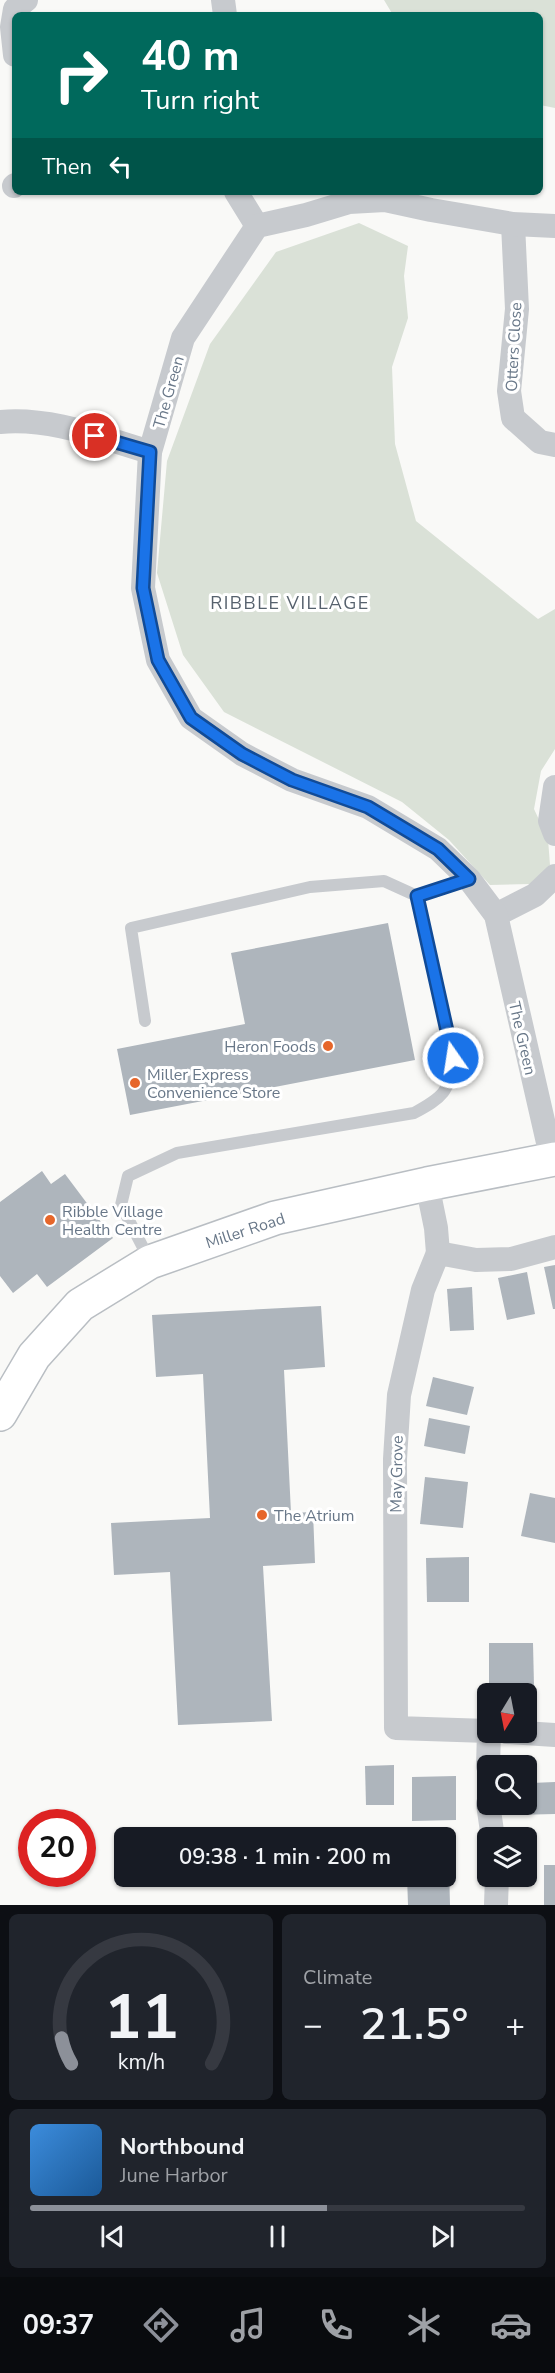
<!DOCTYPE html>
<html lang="en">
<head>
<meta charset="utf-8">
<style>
  body { margin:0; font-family:"Nunito Sans",sans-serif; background:#20242c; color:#f1f3f6; height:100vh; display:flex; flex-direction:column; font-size:22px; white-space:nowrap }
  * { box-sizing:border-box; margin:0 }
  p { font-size:20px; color:#9ea1a6 }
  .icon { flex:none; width:33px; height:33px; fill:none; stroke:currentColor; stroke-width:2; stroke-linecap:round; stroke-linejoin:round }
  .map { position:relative; height:1905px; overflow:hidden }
  .drawer { display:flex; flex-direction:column; gap:9px; padding:9px; background:#0d0f14; flex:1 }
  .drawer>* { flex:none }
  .top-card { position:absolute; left:12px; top:12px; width:531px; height:183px; border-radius:9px; box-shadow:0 2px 4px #0004; background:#00695c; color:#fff; overflow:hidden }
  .needle { width:39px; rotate:190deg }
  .tools { position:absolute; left:477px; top:1683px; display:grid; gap:12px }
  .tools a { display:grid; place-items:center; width:60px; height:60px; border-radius:9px; background:#171b24; box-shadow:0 2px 4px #0004; font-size:30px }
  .speed { position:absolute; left:18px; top:1809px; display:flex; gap:12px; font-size:30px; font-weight:700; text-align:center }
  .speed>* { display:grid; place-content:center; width:78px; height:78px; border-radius:50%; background:#171b24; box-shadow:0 2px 4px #0004; line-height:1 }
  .speed .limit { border:9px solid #d22; background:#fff; color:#111 }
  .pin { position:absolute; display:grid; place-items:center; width:51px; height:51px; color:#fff; margin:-26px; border:3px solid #fff; border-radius:50%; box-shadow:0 2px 6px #0007 }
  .me { position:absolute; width:66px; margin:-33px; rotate:347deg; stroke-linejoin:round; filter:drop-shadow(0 0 4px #0008) }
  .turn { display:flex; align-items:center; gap:21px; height:126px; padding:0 30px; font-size:27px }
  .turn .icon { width:78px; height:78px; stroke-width:2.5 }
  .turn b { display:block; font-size:42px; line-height:51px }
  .then { display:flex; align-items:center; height:57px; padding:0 30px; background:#0003; gap:12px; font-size:22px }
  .big { font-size:45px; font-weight:600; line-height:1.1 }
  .drawer .card { flex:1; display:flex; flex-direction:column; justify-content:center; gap:9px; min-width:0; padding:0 21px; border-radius:9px; background:#20242c }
  .drawer .dial { align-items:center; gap:0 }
  .dial svg { height:156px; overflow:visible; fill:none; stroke:#363941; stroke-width:7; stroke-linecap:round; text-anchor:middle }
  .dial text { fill:#f1f3f6; stroke:none }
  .song { display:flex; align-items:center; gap:18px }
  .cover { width:72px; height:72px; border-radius:9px; background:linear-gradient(135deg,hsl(210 70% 55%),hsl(210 70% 35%)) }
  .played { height:6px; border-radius:3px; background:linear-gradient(90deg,#8c9099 60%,#363941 60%) }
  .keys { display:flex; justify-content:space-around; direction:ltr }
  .heat { display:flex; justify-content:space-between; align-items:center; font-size:33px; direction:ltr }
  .drawer .tiles { flex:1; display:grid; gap:9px; grid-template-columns:1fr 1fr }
  .card:last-child { grid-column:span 2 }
  .trip { position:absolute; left:114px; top:1827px; width:342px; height:60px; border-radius:9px; background:#171b24; box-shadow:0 2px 4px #0004; font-weight:600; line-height:60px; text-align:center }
  .menu { display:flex; height:96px; justify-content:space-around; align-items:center; background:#090b0e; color:#9ea1a6 }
  .menu .icon { width:42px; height:42px }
  .menu .current { color:#8c9099 }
  .menu b { font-size:27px; color:#f1f3f6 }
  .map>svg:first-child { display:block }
  .green { fill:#dae1d7 }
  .building { fill:#aeb5bc }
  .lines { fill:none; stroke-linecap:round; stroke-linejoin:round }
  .secondary-casing { stroke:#b9bec3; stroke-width:36 }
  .lane { stroke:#c7cace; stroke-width:12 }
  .street { stroke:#c7cace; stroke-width:24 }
  .secondary { stroke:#fff; stroke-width:33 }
  .route-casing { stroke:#114b97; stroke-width:15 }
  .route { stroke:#1a73e8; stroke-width:10 }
  .poi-dot { fill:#e6662a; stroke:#fff; stroke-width:2 }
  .labels { text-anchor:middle; stroke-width:6; stroke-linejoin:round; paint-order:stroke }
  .street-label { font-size:16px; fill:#687788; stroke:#fff }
  .poi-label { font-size:16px; fill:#687788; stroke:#fff; text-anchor:start }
  .neighbourhood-label { font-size:18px; letter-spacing:1.5px; fill:#56616d; stroke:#fff }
</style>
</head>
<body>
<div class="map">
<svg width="555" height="1905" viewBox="0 0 555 1905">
  <rect width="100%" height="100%" fill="#f9f9f7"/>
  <g class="green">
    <path d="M384,0H555V108L540,105V15H393Z"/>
    <path d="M359,223L408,246L404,276L408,318L392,367L395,444L416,521L538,619L555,609V749L541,771L534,809L548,839L550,865L530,884L490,885L449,840L402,802L224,712L183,655L157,573L167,461L210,344L276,252Z"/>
  </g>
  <g class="building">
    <path d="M388,923L415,1060L130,1115L117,1049L245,1024L231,953Z"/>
    <path d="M42,1171L51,1184L65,1174L113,1238L47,1287L37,1274L13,1293L0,1276V1202Z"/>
    <path d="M555,1265V1309H553L544,1267Z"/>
    <path d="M527,1272L535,1314L507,1320L498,1278Z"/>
    <path d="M472,1287L474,1330L450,1331L447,1289Z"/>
    <path d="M321,1306L325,1367L284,1370L291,1513L313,1512L315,1563L263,1566L272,1721L178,1725L170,1572L114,1575L111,1523L210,1518L203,1374L156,1377L152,1315Z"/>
    <path d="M433,1377L474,1387L467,1415L426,1406Z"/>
    <path d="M429,1418L470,1426L465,1454L424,1446Z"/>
    <path d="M425,1477L468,1482L463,1528L420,1524Z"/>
    <path d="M530,1493L555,1498V1543L521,1536Z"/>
    <path d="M469,1557V1602H427L426,1558Z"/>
    <path d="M489,1643H533L534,1686L489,1687Z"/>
    <path d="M394,1765V1805H366L365,1766Z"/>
    <path d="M456,1776V1820L412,1821V1777Z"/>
    <path d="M526,1776H531V1783L555,1782V1814L514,1815V1804H526Z"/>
    <rect x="544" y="1865" width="11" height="40"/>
    <path d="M446,1866H449L450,1905H408L407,1876H446Z"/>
  </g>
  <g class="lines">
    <g class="secondary-casing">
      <path id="secondary" d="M0,1414L34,1356L80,1305L150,1262L275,1218L427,1184L555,1159"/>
    </g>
    <g class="lane">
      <path d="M145,1021L131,928L310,887L384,881L417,896"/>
      <path d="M150,1261L121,1205L128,1176L177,1153L414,1113C442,1098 451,1091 453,1058L417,896L469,879"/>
    </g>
    <g class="street">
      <path d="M223,0L225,15"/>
      <path d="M15,55L12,27L15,9L26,0"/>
      <path d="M14,186L15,185"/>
      <path d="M236,192L257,226"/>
      <path d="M513,224L517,309L509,391L513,418L540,442L555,445"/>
      <path d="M0,422C51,417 102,438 150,452"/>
      <path d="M555,787L550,821L555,834"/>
      <path d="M496,915L535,895L555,876"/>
      <path d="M552,1160L496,915L469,879L438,849L368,807L292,780L242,754L191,718L158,660L143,588L150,452L183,338L257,226L306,215L349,202L385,200L431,210L513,224L555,226"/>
      <path d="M427,1184L436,1228L438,1253"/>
      <path d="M488,1731L396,1728L395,1459L399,1395L423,1290L438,1253L476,1260L511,1259L555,1247"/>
      <path d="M507,1732L555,1735"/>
      <path d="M488,1766L489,1732"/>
      <path d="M488,1804L493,1838"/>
      <path d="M496,1905L497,1876"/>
    </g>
    <use href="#secondary" class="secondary"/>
  </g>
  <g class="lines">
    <g class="route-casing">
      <path id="route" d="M95,436L150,452L143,588L158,660L191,718L242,754L292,780L368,807L438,849L469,879L417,896L453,1058"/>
    </g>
    <use href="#route" class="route"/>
  </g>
  <g class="poi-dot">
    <circle cx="328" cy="1046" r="6"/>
    <circle cx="135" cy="1083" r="6"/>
    <circle cx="50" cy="1220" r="6"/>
    <circle cx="262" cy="1515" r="6"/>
  </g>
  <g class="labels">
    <g class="street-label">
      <text transform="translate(513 347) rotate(-87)" y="6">Otters Close</text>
      <text transform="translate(168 392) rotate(-74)" y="6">The Green</text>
      <text transform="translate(523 1038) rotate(77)" y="6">The Green</text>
      <text transform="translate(245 1230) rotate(-18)" y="6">Miller Road</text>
      <text transform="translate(396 1474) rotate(-89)" y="6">May Grove</text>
    </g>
    <g class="poi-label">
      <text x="316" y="1052" text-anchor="end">Heron Foods</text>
      <text x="147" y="1080">Miller Express<tspan x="147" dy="18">Convenience Store</tspan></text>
      <text x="62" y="1217">Ribble Village<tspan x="62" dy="18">Health Centre</tspan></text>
      <text x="274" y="1521">The Atrium</text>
    </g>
    <g class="neighbourhood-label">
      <text x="290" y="609">RIBBLE VILLAGE</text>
    </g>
  </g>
</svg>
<div class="tools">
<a><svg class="needle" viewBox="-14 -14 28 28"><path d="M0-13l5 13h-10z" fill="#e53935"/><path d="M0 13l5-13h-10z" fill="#9ea1a6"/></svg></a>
<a><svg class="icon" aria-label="search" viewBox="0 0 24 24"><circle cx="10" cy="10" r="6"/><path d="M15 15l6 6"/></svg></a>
<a><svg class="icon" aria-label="layers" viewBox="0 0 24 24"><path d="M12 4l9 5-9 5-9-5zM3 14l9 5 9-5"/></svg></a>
</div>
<div class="speed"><div class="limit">20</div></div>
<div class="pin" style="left:95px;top:436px;background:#d93025"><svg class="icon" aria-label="arrive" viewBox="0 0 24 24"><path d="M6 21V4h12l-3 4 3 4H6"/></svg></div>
<svg class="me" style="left:453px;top:1058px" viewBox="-20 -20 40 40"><circle r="17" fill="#1a73e8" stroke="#fff" stroke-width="3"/><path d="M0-11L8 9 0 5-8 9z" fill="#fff"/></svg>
<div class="trip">09:38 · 1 min · 200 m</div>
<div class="top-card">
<div class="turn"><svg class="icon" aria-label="right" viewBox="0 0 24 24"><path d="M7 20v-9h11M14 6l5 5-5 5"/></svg><div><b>40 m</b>Turn right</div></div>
<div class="then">Then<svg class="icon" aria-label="left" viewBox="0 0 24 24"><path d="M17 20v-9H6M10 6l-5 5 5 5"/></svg></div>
</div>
</div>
<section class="drawer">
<div class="tiles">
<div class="card dial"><svg viewBox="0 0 100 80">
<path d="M14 69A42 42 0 1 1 86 69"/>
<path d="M14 69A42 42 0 0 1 9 56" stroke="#8c9099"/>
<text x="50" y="56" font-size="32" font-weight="700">11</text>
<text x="50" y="72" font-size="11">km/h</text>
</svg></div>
<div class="card"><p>Climate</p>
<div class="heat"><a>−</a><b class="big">21.5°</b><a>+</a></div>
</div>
<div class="card">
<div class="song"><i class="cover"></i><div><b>Northbound</b><p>June Harbor</p></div></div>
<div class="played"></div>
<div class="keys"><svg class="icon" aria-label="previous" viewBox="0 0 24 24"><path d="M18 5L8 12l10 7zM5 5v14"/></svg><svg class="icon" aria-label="pause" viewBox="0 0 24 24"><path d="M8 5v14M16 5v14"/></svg><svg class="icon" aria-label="next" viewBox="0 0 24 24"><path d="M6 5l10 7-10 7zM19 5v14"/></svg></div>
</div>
</div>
</section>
<nav class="menu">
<b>09:37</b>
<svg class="icon current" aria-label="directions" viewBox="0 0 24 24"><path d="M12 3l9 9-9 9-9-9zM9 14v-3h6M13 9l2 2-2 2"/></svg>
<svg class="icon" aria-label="music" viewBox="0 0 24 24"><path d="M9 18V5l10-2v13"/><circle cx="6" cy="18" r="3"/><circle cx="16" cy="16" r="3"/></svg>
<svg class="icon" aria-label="phone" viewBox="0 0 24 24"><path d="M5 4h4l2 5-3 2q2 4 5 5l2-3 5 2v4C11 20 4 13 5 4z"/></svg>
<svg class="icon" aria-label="climate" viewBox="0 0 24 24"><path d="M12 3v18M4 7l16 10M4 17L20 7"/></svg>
<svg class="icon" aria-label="car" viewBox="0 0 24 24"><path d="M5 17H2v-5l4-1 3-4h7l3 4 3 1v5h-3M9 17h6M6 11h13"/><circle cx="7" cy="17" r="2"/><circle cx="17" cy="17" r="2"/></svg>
</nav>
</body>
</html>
